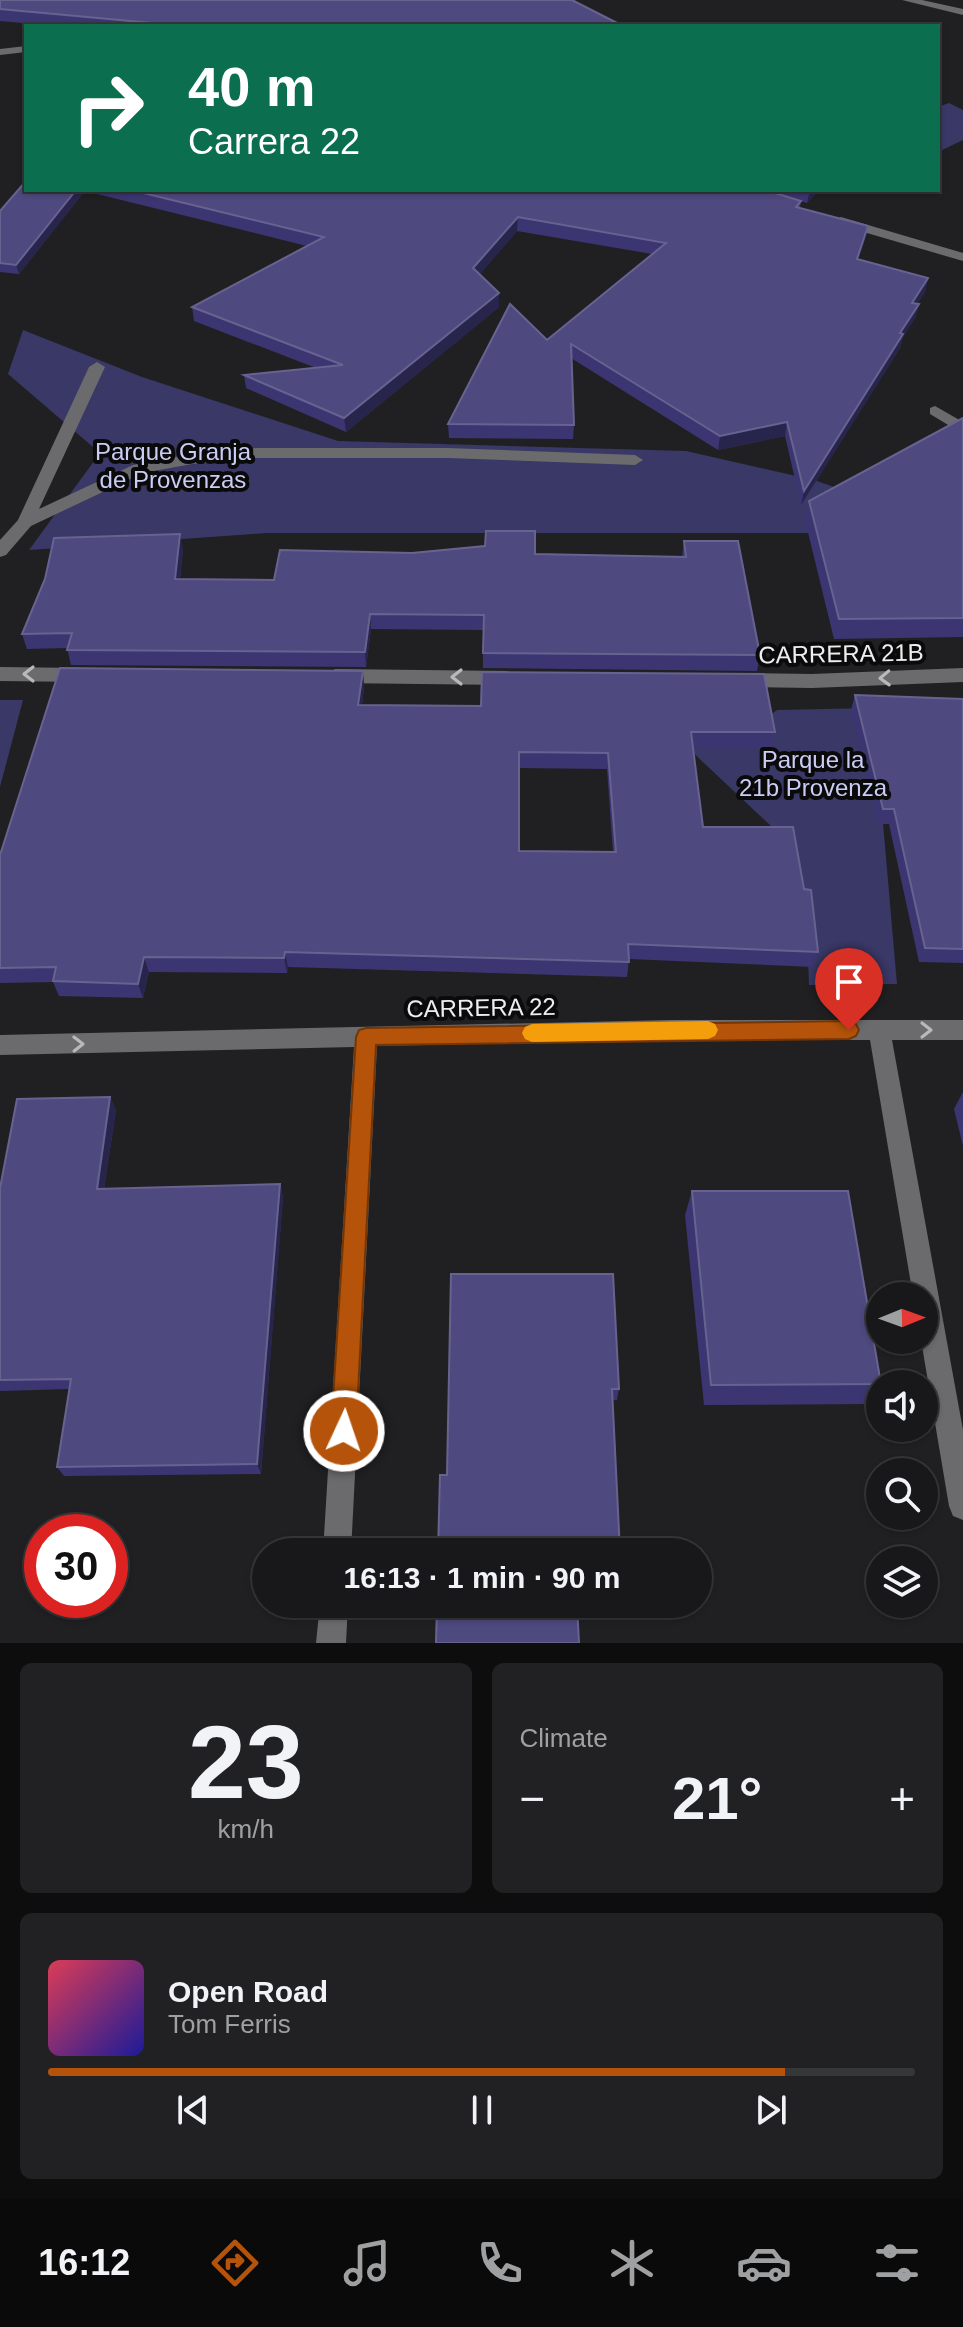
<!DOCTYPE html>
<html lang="en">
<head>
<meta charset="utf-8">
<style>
  body { margin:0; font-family:Arial,sans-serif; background:#212123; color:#f1f3f6; height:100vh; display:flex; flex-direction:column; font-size:30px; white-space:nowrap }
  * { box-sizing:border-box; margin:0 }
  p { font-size:26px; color:#9fa0a2 }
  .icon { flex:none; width:44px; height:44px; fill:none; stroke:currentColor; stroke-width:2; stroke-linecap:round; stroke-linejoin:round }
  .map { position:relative; height:1643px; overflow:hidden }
  .drawer { display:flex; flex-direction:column; gap:20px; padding:20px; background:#0d0d0e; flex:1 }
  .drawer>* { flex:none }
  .guide { position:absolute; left:24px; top:24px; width:916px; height:168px; border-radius:0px; box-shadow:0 2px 6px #0004,0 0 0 2px #363739; background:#0b6e4f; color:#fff; overflow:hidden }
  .needle { width:52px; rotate:89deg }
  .tools { position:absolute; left:866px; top:1282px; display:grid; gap:16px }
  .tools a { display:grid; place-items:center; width:72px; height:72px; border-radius:50%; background:#18181a; box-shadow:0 2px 6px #0004,0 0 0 2px #363739; font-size:40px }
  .speed { position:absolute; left:24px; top:1514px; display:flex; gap:16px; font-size:40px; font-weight:700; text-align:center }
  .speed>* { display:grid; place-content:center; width:104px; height:104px; border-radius:50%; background:#18181a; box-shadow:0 2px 6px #0004,0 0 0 2px #363739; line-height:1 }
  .speed .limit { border:12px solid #d22; background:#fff; color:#111 }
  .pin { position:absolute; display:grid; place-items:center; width:68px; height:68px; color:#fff; margin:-82px -34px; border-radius:50% 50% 50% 0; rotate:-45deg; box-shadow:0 0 8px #0007 }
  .pin .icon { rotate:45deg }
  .me { position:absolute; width:88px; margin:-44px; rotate:3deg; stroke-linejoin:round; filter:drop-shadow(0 0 6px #0008) }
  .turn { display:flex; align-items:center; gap:28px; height:168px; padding:0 32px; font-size:36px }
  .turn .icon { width:104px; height:104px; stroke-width:2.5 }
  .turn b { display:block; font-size:56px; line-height:68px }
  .big { font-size:60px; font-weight:700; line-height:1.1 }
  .drawer .widget { flex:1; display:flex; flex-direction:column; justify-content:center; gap:12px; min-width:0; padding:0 28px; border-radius:12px; background:#212123 }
  .drawer .dial { align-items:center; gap:0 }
  .dial b { font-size:104px; line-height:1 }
  .song { display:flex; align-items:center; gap:24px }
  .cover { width:96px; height:96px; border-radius:12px; background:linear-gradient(135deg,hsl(350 70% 55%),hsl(240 70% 35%)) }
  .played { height:8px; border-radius:4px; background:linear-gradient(90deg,#b45309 85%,#363739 85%) }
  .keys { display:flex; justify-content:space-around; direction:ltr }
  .heat { display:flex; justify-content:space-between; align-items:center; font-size:44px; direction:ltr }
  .drawer .tiles { flex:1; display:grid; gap:20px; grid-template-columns:1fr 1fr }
  .widget:last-child { grid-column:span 2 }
  .trip { position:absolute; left:252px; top:1538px; width:460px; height:80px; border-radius:40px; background:#18181a; box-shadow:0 2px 6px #0004,0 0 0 2px #363739; font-weight:700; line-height:80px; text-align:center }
  .dock { display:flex; height:128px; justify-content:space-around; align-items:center; background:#0a0a0a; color:#9fa0a2 }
  .dock .icon { width:56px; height:56px }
  .dock .current { color:#b45309 }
  .dock b { font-size:36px; color:#f1f3f6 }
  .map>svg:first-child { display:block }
  .green { fill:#393866 }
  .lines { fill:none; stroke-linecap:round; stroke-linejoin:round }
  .service { fill:#6b6b6d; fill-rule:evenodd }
  .minor { fill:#6b6b6d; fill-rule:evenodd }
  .wall { fill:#3b3671; fill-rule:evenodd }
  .shaded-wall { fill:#28254c }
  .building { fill:#4e497e; stroke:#676390; stroke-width:2; fill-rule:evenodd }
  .oneway { stroke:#b9b9bb }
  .route { fill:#b45309; stroke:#753606; stroke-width:2 }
  .slow { fill:#f59e0b }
  .labels { text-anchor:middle; stroke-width:8; stroke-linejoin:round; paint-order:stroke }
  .park-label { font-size:24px; fill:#caccf4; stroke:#0a0a0b }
  .street-label { font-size:24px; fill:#ededef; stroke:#0a0a0b }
</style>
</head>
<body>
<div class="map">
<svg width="963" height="1643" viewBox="0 0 963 1643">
  <rect width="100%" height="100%" fill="#202023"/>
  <g class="green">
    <path d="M949,103L963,110V140L938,152V107Z"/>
    <path d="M23,330L142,377L338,441L686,451L814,480L877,502L948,533H267L29,550L100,453L8,374Z"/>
    <path d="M0,700H23L0,787Z"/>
    <path d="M873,708L897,984L809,985L806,905L789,843L688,748L766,718L777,710Z"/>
  </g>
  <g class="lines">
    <path class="service" d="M935,406L963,422V434L930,414V408Z"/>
    <g class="minor">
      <path d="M902,0H922L963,9V15Z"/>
      <path d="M26,46V52L0,55V49Z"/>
      <path d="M841,217L963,253V261L836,224L834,221Z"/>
      <path d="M97,362L105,367L39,509L133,465L192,454L256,448H448L635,455L643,460L635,465L448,458H256L192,464L143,473L31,526L6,555L0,557V540L18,520L89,367Z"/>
      <path d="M0,667L83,668L92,675L83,682L0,681Z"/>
      <path d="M963,668V682L812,688L739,687L730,680L739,673L812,674Z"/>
      <path d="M335,669L507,671L516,678L507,685L335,683L326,676Z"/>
      <path d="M671,1020H963V1040H892L963,1430V1520L953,1516L949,1506L921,1340H924V1296H913L870,1040H671L377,1046L351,1552H323L354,1047L0,1055V1035Z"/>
      <path d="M320,1604H348L346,1643H316Z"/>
    </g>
  </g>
  <g class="wall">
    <path d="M0,0L623,26H57L0,21Z"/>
    <path d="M85,190H819L807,203L801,201L800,208L865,239L858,259L928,278L925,292L917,304H919L915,318L903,337L900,348L801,505L785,436L718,450L571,358L574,425L573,439L449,438L448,424L547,340L652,254L517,231L479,275L499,307L346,432L246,388L244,375L316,368L194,321L192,307L307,246L85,191Z"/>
    <path d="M83,193L19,274L0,272V211Z"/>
    <path d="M963,418V637L834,639L805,520L809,501Z"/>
    <path d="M684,541L760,655L757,671L483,668V630L371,629L366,667L71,665L67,648L27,649L22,634L183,549L180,579L274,580L412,553L682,557Z"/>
    <path d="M363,671L364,687L362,705L775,732L771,748H693L703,827L804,889L818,952L813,967L629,959L627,977L288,967L287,973L149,972L143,998L59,996L53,982L0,983V855ZM519,768L607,769L613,852L519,851Z"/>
    <path d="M855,695L963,699V963L919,962L889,824H878L851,710Z"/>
    <path d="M963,1092V1146L954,1109Z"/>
    <path d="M110,1097L116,1110L104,1189L280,1184L283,1197L261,1474L64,1476L57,1467L69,1389L0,1391V1188Z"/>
    <path d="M692,1191L880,1384L868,1404L704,1405L685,1215Z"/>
    <path d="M451,1274L619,1389L617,1400H613L447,1475Z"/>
    <path d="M437,1604H623L620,1612H577Z"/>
  </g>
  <g class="shaded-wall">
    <path d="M76,190H82L83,193L19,274L16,265Z"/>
    <path d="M810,190H819L807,203Z"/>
    <path d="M518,217L517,231L473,282V268Z"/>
    <path d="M868,226L865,239L854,272L857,259Z"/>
    <path d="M928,278L925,292L909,316L912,303Z"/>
    <path d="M499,293V307L346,432L344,418Z"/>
    <path d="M919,304L915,318L903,337L900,348L801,505L804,491L900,333Z"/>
    <path d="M787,422L785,436L718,450L720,436Z"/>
    <path d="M180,534L183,549L178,595L175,579Z"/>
    <path d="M370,614L371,629L366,667L365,652Z"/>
    <path d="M363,671L364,687L360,721L358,705Z"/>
    <path d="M285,952L288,967L287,973L284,958Z"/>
    <path d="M144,957L149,972L143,998L138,984Z"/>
    <path d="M110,1097L116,1110L102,1202L97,1189Z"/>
    <path d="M280,1184L283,1197L261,1474L257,1464Z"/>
  </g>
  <g class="building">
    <path d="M0,0H572L623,26H183H185L0,9Z"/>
    <path d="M25,182L26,190H76L16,265L0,263V211Z"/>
    <path d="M131,190H765L801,201L796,207L868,226L857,259L928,278L912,303L919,304L900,333L903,334L804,491L787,422L720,436L571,344L574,425L448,424L510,304L547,340L666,243L518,217L473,268L499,293L344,418L244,375L343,365L192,307L324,237Z"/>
    <path d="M963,418V618L839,619L809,501Z"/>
    <path d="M486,531H535V554L686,557L684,541H738L760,655L483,653L484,615L370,614L365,652L67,650L72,633L22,634L45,579L54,538L180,534L175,579L274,580L280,550L412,553L485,546Z"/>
    <path d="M60,668L363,671L358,705L481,706L482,672L764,674L775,732H691L703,827H793L804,889L811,890L818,952L628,944L629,962L285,952L284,958L144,957L138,984L53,981L56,967L0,968V855ZM519,752L608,753L616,852L519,851Z"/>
    <path d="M855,695L963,699V949L925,948L894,809H883Z"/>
    <path d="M110,1097L97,1189L280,1184L257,1464L57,1467L71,1379L0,1380V1188L17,1099Z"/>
    <path d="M692,1191H848L881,1384L711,1385Z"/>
    <path d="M451,1274H613L619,1389H612L620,1552H438L440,1475H447Z"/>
    <path d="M437,1604H623V1605H577L579,1643H436Z"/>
  </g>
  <defs><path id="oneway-chevron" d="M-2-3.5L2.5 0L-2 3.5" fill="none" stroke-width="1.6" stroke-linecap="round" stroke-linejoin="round" transform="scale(2)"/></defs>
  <g class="oneway">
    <use href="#oneway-chevron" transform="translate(29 674) rotate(-180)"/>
    <use href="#oneway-chevron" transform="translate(457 677) rotate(-180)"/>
    <use href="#oneway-chevron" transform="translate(885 678) rotate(178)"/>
    <use href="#oneway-chevron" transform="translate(926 1030)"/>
    <use href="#oneway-chevron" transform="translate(78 1044) rotate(-1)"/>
  </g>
  <path class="route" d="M849,1021L856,1024L859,1030L856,1036L849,1039L376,1045L356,1431L352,1439L344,1443L335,1439L331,1431L356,1037L359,1030L366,1028Z"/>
  <path class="slow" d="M708,1021L715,1024L718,1030L715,1036L708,1039L532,1042L525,1039L522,1033L525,1027L532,1024Z"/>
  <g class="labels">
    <g class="park-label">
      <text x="173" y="460">Parque Granja<tspan x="173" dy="28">de Provenzas</tspan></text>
      <text x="813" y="768">Parque la<tspan x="813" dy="28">21b Provenza</tspan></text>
    </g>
    <g class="street-label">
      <text transform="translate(841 654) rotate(-1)" y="8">CARRERA 21B</text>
      <text transform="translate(481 1008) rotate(-1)" y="8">CARRERA 22</text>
    </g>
  </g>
</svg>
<div class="tools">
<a><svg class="needle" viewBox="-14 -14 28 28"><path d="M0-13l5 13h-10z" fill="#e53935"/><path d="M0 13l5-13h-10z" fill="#9fa0a2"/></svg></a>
<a><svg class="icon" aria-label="sound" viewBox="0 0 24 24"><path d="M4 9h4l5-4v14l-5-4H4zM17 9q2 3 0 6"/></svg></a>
<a><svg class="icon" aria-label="search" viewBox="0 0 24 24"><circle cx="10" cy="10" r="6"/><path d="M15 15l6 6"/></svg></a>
<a><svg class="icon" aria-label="layers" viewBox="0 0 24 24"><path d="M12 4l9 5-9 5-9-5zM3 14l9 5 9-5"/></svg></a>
</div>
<div class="speed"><div class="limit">30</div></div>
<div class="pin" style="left:849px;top:1030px;background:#d93025"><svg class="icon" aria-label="arrive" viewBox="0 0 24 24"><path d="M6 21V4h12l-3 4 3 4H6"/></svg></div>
<svg class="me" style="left:344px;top:1431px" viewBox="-20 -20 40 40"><circle r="17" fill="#b45309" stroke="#fff" stroke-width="3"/><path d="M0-11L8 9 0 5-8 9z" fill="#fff"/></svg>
<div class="trip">16:13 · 1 min · 90 m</div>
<div class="guide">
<div class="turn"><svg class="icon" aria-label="right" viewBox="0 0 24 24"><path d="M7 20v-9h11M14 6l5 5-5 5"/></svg><div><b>40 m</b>Carrera 22</div></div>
</div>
</div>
<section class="drawer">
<div class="tiles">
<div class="widget dial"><b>23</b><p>km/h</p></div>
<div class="widget"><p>Climate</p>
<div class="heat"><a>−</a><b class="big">21°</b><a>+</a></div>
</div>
<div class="widget">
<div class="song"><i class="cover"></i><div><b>Open Road</b><p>Tom Ferris</p></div></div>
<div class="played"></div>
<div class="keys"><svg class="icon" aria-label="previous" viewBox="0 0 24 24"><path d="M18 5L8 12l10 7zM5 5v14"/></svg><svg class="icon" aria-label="pause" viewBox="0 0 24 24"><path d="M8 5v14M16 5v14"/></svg><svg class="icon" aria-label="next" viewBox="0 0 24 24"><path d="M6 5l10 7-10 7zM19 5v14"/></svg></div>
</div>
</div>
</section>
<nav class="dock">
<b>16:12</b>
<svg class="icon current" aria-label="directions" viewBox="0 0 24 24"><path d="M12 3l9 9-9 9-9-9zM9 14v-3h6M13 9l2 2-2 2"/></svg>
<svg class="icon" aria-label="music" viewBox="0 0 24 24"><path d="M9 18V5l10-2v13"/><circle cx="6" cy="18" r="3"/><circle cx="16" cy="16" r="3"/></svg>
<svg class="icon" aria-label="phone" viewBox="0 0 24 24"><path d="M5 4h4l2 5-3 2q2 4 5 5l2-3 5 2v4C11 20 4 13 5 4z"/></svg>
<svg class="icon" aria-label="climate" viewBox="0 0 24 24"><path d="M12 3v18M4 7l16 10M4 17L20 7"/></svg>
<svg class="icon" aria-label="car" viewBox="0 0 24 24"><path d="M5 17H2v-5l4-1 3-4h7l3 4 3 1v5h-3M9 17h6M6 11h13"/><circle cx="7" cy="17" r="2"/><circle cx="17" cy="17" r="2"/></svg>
<svg class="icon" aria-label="filters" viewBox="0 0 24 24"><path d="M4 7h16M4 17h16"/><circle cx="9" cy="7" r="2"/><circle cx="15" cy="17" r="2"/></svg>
</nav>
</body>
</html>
